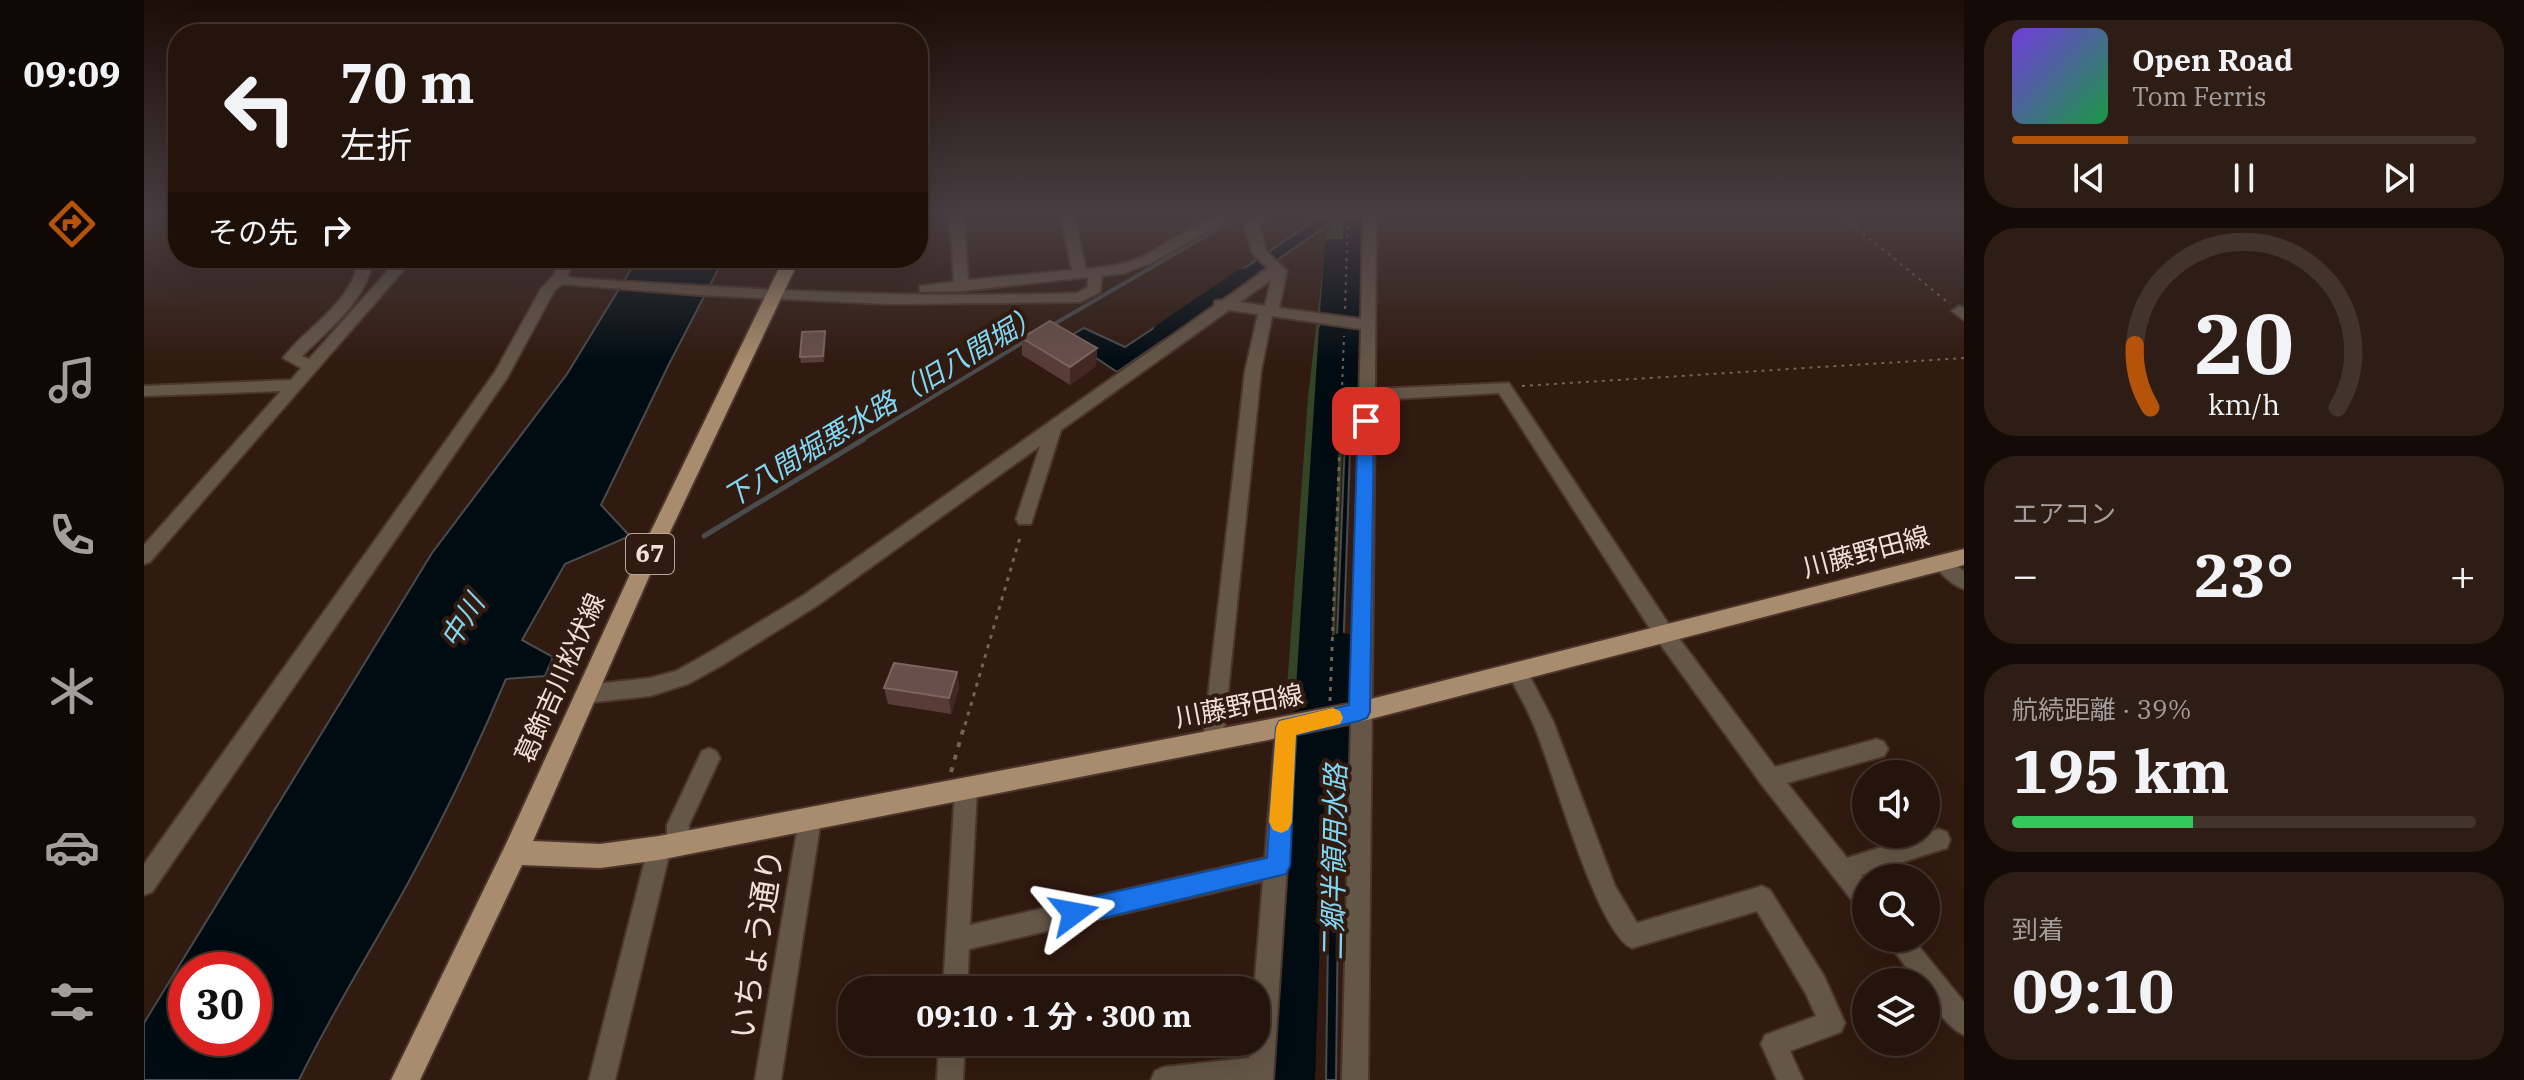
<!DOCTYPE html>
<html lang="ja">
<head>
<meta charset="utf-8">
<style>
  body { margin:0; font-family:"IBM Plex Serif","Noto Sans JP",serif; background:#2d1d14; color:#f1f3f6; height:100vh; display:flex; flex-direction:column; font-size:30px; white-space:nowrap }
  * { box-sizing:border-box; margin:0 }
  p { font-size:26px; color:#a39e9d }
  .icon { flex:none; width:44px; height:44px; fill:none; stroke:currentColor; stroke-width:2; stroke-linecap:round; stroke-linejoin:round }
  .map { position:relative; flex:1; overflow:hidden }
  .drawer { display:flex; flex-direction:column; gap:20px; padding:20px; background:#140b06; width:560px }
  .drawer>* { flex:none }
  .banner { position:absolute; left:24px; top:24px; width:760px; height:244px; border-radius:32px; box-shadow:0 8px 32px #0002,0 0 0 2px #42332c; background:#25140b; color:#f1f3f6; overflow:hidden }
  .controls { position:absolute; left:1708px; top:760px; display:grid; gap:16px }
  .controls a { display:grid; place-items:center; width:88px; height:88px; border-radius:50%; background:#25140b; box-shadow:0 8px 32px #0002,0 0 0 2px #42332c; font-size:40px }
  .speed { position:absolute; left:24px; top:952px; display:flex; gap:16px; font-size:40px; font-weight:700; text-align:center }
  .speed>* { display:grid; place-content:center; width:104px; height:104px; border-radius:50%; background:#25140b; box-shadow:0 8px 32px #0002,0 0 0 2px #42332c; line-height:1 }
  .speed .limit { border:12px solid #d22; background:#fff; color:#111 }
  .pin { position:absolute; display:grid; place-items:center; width:68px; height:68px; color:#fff; margin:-34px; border-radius:16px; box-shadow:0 4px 12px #0006 }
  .me { position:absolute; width:88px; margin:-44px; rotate:77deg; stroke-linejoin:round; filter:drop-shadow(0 0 6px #0008) }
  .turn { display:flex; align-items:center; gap:28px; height:168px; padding:0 40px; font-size:36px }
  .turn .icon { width:104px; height:104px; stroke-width:2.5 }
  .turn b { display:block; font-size:56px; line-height:68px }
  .then { display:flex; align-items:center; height:76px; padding:0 40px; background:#0003; gap:16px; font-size:30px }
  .big { font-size:60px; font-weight:700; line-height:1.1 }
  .drawer .tile { flex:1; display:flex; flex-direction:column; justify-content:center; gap:12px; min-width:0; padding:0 28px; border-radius:32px; background:#2d1d14 }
  .drawer .dial { align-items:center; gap:0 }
  .dial svg { height:208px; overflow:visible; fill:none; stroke:#42332c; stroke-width:7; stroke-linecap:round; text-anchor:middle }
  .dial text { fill:#f1f3f6; stroke:none }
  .song { display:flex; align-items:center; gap:24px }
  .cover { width:96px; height:96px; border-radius:12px; background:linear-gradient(135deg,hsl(260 70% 55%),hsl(140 70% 35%)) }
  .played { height:8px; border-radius:4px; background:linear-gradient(90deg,#b45309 25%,#42332c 25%) }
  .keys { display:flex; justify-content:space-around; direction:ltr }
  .heat { display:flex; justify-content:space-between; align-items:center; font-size:44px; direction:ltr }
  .charge { height:12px; border-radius:6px; background:linear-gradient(90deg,#34c759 39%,#42332c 0) }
  .trip { position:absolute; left:694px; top:976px; width:432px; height:80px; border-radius:32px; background:#25140b; box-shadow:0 8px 32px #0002,0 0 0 2px #42332c; font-weight:700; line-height:80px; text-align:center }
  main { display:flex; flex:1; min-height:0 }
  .tab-bar { display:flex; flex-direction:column; width:144px; justify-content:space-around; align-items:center; background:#0f0804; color:#a39e9d }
  .tab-bar .icon { width:56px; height:56px }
  .tab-bar .active { color:#b45309 }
  .tab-bar b { font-size:36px; color:#f1f3f6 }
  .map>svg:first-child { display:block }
  .green { fill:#334526 }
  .water { fill:#000c12; stroke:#484c4e; stroke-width:2; fill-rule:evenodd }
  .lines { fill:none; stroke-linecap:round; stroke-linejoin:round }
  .stream-far1 { stroke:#484c4e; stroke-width:4 }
  .stream { stroke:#484c4e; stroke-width:5 }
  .river { fill:#000c12; fill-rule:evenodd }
  .minor-casing { stroke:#4c362b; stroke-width:4 }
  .major-casing { stroke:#4c362b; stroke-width:4 }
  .path-far2 { stroke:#766157; stroke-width:2; stroke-dasharray:3 5; stroke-linecap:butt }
  .path-far1 { stroke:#766157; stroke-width:3; stroke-dasharray:4 6; stroke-linecap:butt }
  .path { stroke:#766157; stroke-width:4; stroke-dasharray:5 8; stroke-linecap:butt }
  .minor { fill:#645748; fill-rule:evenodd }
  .major { fill:#a88c6d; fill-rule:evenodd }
  .wall { fill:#583d37 }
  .shaded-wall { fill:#422820 }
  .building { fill:#694f49; stroke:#7e665f; stroke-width:2 }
  .route { fill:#1a73e8; stroke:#114b97; stroke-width:2 }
  .slow { fill:#f59e0b }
  .labels { text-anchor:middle; stroke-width:8; stroke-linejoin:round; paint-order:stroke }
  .shield { fill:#311a0f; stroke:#b7a59c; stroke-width:2 }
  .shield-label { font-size:24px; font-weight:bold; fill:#f1e0d9 }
  .street-label { font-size:26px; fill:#f1e0d9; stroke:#311a0f }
  .water-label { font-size:28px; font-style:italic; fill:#7fd7f6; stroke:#311a0f }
  .near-street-label { font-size:32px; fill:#f1e0d9; stroke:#311a0f }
</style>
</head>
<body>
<main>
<nav class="tab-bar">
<b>09:09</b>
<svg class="icon active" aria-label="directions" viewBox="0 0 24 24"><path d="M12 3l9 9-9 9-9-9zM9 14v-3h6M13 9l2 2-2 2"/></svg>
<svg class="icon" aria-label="music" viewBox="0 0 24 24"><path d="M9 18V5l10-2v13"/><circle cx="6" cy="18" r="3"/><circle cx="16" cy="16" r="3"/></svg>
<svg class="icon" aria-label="phone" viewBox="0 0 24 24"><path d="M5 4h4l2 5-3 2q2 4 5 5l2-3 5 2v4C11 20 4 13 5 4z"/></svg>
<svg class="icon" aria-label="climate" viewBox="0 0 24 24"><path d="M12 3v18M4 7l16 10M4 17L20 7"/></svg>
<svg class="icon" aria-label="car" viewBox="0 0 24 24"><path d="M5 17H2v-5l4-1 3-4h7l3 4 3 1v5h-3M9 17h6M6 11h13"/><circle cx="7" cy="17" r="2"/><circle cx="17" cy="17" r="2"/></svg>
<svg class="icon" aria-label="filters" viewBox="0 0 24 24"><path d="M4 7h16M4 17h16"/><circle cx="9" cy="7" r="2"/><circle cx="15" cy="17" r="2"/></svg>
</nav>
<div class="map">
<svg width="1820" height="1080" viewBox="0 0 1820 1080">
  <rect width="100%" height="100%" fill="#311a0f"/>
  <path class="green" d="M1199,213H1208L1188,696L1142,702L1164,398L1183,232L1201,215Z"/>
  <g class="water">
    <path d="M1182,213L1199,214L1079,298L1059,296Z"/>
    <path d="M494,258H580L524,366L457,505L486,536L421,564L378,640L409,657L401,676L362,679C333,748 300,817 264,883C228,949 188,1012 155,1080H0V1023L288,553L423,374ZM42,970H110V1038H42Z"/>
    <path d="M1040,308L1056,311L1057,314L973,372L952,358L916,342L940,328L981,347Z"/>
    <path d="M1203,390L1208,391L1198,687H1191Z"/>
    <path d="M1189,742L1196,744L1192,1080H1182L1186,797Z"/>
  </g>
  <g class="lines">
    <g class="stream-far1">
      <path d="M905,327L1101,213"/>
      <path d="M716,441L883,340"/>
    </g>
    <path class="stream" d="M560,536L720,439"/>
    <g class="river">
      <path d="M1200,213H1222L1219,431L1215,438L1205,441L1195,438L1188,636L1197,632L1209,636L1213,646L1209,782L1204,794L1191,799L1181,795L1171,1080H1127L1175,328L1178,322H1196V318L1179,317L1176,312L1181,244L1184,239H1199Z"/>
      <path d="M1102,268L1110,270L1114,275L1110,280L1029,338H1011L1008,332L1011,326L1094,270Z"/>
    </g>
    <g class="minor-casing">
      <g id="minor">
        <path d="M806,213H820L824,280L928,270L916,213H929L942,269C962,267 979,265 998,257C1028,242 1063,212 1097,213L1007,263L981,273L958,276L956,292L936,302L745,304L555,295L418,284L410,291L363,378L8,892L0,895V864L351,372L397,289L409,276L418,258H432L423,276L428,278C597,289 764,299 933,293L944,287V277L817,291L776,292V286L810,282Z"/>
        <path d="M1114,213H1128L1115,226L1122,251L1143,271L1135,308L1217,319L1219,213H1232L1231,389L1365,383L1528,629L1631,767L1733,739L1740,742L1744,749L1740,756L1643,783L1703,858L1795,829L1803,832L1806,840L1803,848L1717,875L1722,882V912L1714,908L1618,785L1514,641L1355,393L1231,400L1224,1080H1198L1217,329L1128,316L1117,371L1079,741L1076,748L1069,750L1062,748L1059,741L1101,371L1114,314L1085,310L917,430L887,524H875L872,519L896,446L674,605L580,664L544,684L506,696L442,703L435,700L432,694L435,688L442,685L506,678L532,671L566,652L660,595L1070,306L1071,301L1079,300L1124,268L1108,253L1101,225ZM1127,280L1121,306L1096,302Z"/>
        <path d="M215,258H229C224,299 185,329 158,356L165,359L255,258H270L6,562L0,564V545L137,391L0,396V386L147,380L157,368L139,358C164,325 209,303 215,258Z"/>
        <path d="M1815,306L1820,308V320L1808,311Z"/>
        <path d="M1799,556L1820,571V589C1809,586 1795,573 1790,563L1793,558Z"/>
        <path d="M1374,664L1381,667L1409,721L1471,886L1493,923L1618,886L1626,890L1680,976L1701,1023L1697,1032L1646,1051L1659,1080H1633L1617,1044L1621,1035L1672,1016L1662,994L1613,911L1488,948C1452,933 1408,765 1389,723C1382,706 1372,690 1364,673L1367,667Z"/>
        <path d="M1142,719L1149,721L1152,728L1129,1080H1007L1011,1071L1020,1067L1105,1058L1106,1042H1112L1110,990L1119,881L825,949L823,990H799L811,789L814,782L822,779L830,782L833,789L826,925L1121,858L1132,728L1135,721Z"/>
        <path d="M565,748L572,751L576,758L545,825V844L542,852L534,855L526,851L471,1080H445L504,848L507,840L515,837L523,840V825L558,751Z"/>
        <path d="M666,808L674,812L677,819L637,1080H611L655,819L658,812Z"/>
        <path d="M1741,938H1768L1820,1002V1035C1803,1027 1782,1000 1782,982H1773Z"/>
        <path d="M795,1042H821L819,1080H793Z"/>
      </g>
    </g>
    <g class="major-casing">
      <path id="major" d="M640,258H656L508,570L389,841L456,844L515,836L1215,702L1820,549V565L1215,722L515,860L456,868L378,865L276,1080H247L362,844L488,570Z"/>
    </g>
    <g class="path-far2">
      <path d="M1694,213L1806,304"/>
      <path d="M1201,309L1204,213"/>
      <path d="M1378,386L1820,358"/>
      <path d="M1196,441L1200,336"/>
    </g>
    <g class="path-far1">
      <path d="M1186,701L1196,439"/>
      <path d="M821,725L877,534"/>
    </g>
    <path class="path" d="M807,772L821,723"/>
    <use href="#minor" class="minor"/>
    <use href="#major" class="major"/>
  </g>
  <g class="wall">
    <path d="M681,331L682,337L680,362L657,363L656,357Z"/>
    <path d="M878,338L953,348L952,366L926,385L878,355Z"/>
    <path d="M813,672L815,688L807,714L744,704L740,688Z"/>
  </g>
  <g class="shaded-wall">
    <path d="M681,331L682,337L680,362L679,356Z"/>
    <path d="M953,348L952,366L926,385V367Z"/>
    <path d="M813,672L815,688L807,714L805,698Z"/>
  </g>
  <g class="building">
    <path d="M906,321L953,348L926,367L878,338Z"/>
    <path d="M681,331L679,356L656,357L658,332Z"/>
    <path d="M750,663L813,672L805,698L740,688Z"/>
  </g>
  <linearGradient id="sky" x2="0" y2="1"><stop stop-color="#1b0e08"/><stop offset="0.59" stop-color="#483e42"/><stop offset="1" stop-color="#483e42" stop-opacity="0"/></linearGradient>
  <rect width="1820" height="364" fill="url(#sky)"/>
  <path class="route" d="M1222,415L1230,421L1226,712L1223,718L1215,721L1152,735L1146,866L1142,874L930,925L922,922L918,913L922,905L930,901L1123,858L1132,728L1135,721L1205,705L1214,421Z"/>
  <path class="slow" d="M1189,708L1196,711L1199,718L1196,724L1152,735L1148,822L1144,830L1137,833L1129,830L1125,822L1132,728L1135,721Z"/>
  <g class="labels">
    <rect class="shield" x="482" y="534" width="48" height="40" rx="6"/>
    <g class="shield-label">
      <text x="506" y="562">67</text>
    </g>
    <g class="street-label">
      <text transform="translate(1722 552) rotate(-15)" y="9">川藤野田線</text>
      <text transform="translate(416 678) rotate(-66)" y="9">葛飾吉川松伏線</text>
      <text transform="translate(1095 706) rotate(-11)" y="9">川藤野田線</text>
    </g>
    <g class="water-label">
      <text transform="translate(738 406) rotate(-31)" y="10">下八間堀悪水路（旧八間堀）</text>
      <text transform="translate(318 621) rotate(-58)" y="10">中川</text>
      <text transform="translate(1190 862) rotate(-89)" y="10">二郷半領用水路</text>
    </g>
    <g class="near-street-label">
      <text transform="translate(613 944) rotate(-81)" y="11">いちょう通り</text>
    </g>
  </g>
</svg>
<div class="controls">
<a><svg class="icon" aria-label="sound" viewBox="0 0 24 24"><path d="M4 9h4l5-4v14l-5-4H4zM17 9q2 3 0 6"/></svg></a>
<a><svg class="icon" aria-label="search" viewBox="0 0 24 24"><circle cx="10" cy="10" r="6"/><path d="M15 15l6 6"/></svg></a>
<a><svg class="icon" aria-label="layers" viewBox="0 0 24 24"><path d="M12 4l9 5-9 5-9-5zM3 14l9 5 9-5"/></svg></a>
</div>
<div class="speed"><div class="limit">30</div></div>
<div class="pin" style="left:1222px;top:421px;background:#d93025"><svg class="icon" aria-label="arrive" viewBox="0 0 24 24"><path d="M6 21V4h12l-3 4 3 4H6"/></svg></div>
<svg class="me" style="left:930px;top:913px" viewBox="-20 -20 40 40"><path d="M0-17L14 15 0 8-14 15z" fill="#1a73e8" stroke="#fff" stroke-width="4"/></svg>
<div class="trip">09:10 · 1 分 · 300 m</div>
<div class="banner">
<div class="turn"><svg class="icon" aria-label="left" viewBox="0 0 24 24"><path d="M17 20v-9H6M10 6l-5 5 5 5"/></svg><div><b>70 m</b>左折</div></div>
<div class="then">その先<svg class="icon" aria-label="right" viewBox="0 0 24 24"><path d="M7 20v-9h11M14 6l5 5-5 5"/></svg></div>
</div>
</div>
<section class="drawer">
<div class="tile">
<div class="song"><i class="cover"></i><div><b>Open Road</b><p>Tom Ferris</p></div></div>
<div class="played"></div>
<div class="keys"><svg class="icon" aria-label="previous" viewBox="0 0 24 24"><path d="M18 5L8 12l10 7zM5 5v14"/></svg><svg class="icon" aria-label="pause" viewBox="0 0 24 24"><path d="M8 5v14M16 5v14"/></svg><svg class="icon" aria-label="next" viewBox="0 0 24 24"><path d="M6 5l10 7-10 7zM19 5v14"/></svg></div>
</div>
<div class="tile dial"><svg viewBox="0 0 100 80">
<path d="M14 69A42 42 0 1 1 86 69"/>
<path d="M14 69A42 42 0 0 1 8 45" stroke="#b45309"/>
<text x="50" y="56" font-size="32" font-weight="700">20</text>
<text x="50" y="72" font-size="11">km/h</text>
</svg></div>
<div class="tile"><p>エアコン</p>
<div class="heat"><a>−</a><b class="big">23°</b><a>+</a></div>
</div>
<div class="tile"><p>航続距離 · 39%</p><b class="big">195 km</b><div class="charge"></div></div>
<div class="tile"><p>到着</p><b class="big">09:10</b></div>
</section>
</main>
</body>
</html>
